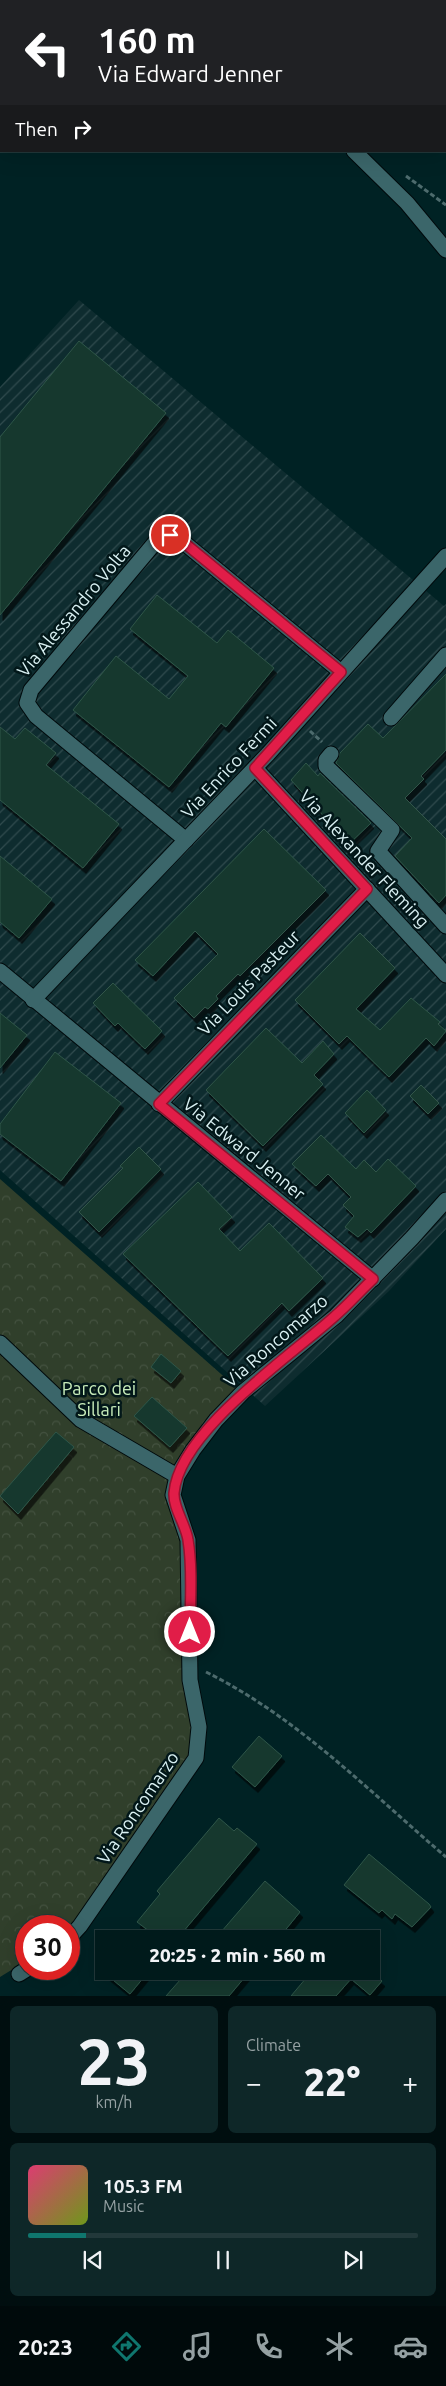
<!DOCTYPE html>
<html lang="en">
<head>
<meta charset="utf-8">
<style>
  body { margin:0; font-family:Ubuntu,sans-serif; background:#0e2728; color:#f1f3f6; height:100vh; display:flex; flex-direction:column; font-size:19px; white-space:nowrap }
  * { box-sizing:border-box; margin:0 }
  p { font-size:16px; color:#95a1a3 }
  .icon { flex:none; width:28px; height:28px; fill:none; stroke:currentColor; stroke-width:2; stroke-linecap:round; stroke-linejoin:round }
  .map { position:relative; height:1996px; overflow:hidden }
  .details { display:flex; flex-direction:column; gap:10px; padding:10px; background:#000e0f; flex:1 }
  .details>* { flex:none }
  .top-card { position:absolute; left:0px; top:0px; width:446px; height:152px; box-shadow:0 5px 20px #0002,0 0 0 1px #22383a; background:#202124; color:#fff; overflow:hidden }
  .speed { position:absolute; left:15px; top:1915px; display:flex; gap:10px; font-size:25px; font-weight:700; text-align:center }
  .speed>* { display:grid; place-content:center; width:65px; height:65px; border-radius:50%; background:#001a1b; box-shadow:0 5px 20px #0002,0 0 0 1px #22383a; line-height:1 }
  .speed .limit { border:8px solid #d22; background:#fff; color:#111 }
  .pin { position:absolute; display:grid; place-items:center; width:42px; height:42px; color:#fff; margin:-21px; border:2px solid #fff; border-radius:50%; box-shadow:0 1px 5px #0007 }
  .me { position:absolute; width:55px; margin:-28px; rotate:0deg; stroke-linejoin:round; filter:drop-shadow(0 0 4px #0008) }
  .turn { display:flex; align-items:center; gap:18px; height:105px; padding:0 15px; font-size:22px }
  .turn .icon { width:65px; height:65px; stroke-width:2.5 }
  .turn b { display:block; font-size:35px; line-height:42px }
  .then { display:flex; align-items:center; height:48px; padding:0 15px; background:#0003; gap:10px; font-size:19px }
  .big { font-size:38px; font-weight:800; line-height:1.1 }
  .details .tile { flex:1; display:flex; flex-direction:column; justify-content:center; gap:8px; min-width:0; padding:0 18px; border-radius:8px; background:#0e2728 }
  .details .dial { align-items:center; gap:0 }
  .dial b { font-size:65px; line-height:1 }
  .song { display:flex; align-items:center; gap:15px }
  .cover { width:60px; height:60px; border-radius:8px; background:linear-gradient(135deg,hsl(340 70% 55%),hsl(80 70% 35%)) }
  .played { height:5px; border-radius:2px; background:linear-gradient(90deg,#0f766e 15%,#22383a 15%) }
  .keys { display:flex; justify-content:space-around; direction:ltr }
  .heat { display:flex; justify-content:space-between; align-items:center; font-size:28px; direction:ltr }
  .details .tiles { flex:1; display:grid; gap:10px; grid-template-columns:1fr 1fr }
  .tile:last-child { grid-column:span 2 }
  .trip { position:absolute; left:95px; top:1930px; width:285px; height:50px; border-radius:0px; background:#001a1b; box-shadow:0 5px 20px #0002,0 0 0 1px #22383a; font-weight:800; line-height:50px; text-align:center }
  .menu { display:flex; height:80px; justify-content:space-around; align-items:center; background:#000a0b; color:#95a1a3 }
  .menu .icon { width:35px; height:35px }
  .menu .active { color:#0f766e }
  .menu b { font-size:22px; color:#f1f3f6 }
  .map>svg:first-child { display:block }
  .industrial { fill:url(#industrial-furrows) }
  .park { fill:url(#park-crowns) }
  .building { fill:#13392e; stroke:#305548; filter:url(#shadow) }
  .lines { fill:none; stroke-linecap:round; stroke-linejoin:round }
  .minor-casing { stroke:#000a0c; stroke-width:17 }
  .path { stroke:#4d6b6d; stroke-width:3; stroke-dasharray:5 2.5; stroke-linecap:butt }
  .minor { stroke:#3b666a; stroke-width:15 }
  .route-casing { stroke:#92132f; stroke-width:12 }
  .route { stroke:#e11d48; stroke-width:9 }
  .labels { text-anchor:middle; stroke-width:5; stroke-linejoin:round; paint-order:stroke }
  .street-label { font-size:18px; fill:#d9f0f2; stroke:#021719 }
  .park-label { font-size:18px; fill:#c7ecba; stroke:#021719 }
</style>
</head>
<body>
<div class="map">
<svg width="446" height="1996" viewBox="0 0 446 1996">
  <defs>
    <pattern id="industrial-furrows" width="10" height="10" patternUnits="userSpaceOnUse" patternTransform="scale(1.25)"><rect width="10" height="10" fill="#0e2c2f"/><path d="M-1 1l2-2M0 10L10 0M9 11l2-2" fill="none" stroke="#304b4e"/></pattern>
    <pattern id="park-crowns" width="20" height="18" patternUnits="userSpaceOnUse" patternTransform="scale(1.25)"><rect width="20" height="18" fill="#303f2b"/><path d="M2 6a3 3 0 1 1 6 0M12 15a3 3 0 1 1 6 0" fill="none" stroke="#445240"/></pattern>
    <filter id="shadow"><feDropShadow dx="3" dy="5.5" stdDeviation="0" flood-color="#0009"/></filter>
  </defs>
  <rect width="100%" height="100%" fill="#002224"/>
  <path class="industrial" d="M79,300L444,606L446,604V1229L389,1291L265,1406L0,1170V387Z"/>
  <path class="park" d="M0,1179L238,1389L210,1415L172,1469L182,1541L193,1727L190,1754L77,1921L69,1929V1926H26V1961L0,1977Z"/>
  <g class="building">
    <path d="M79,341L166,413L0,615V437Z"/>
    <path d="M157,595L217,643L228,630L274,668L226,727L221,723L169,787L73,710L116,656L169,699L188,676L130,629Z"/>
    <path d="M446,674V750L421,776L424,779L405,798L446,839V895L439,903L395,856L412,838L336,763L340,753L368,724L383,738Z"/>
    <path d="M0,727L15,739L25,728L56,753L46,765L119,824L83,868L0,800Z"/>
    <path d="M306,763L318,776L320,773L371,823L349,844L291,780Z"/>
    <path d="M264,829L326,890L240,976L238,974L216,996L218,999L208,1009L205,1007L194,1018L174,998L218,954L195,931L153,976L135,960Z"/>
    <path d="M0,856L52,899L19,938L0,922Z"/>
    <path d="M360,933L395,968L356,1009L380,1030L411,998L440,1022L438,1024L446,1031L434,1046L426,1038L389,1077L347,1036L339,1044L295,1000Z"/>
    <path d="M113,983L162,1031L145,1049L118,1023L115,1026L93,1003Z"/>
    <path d="M0,1013L27,1035L0,1068Z"/>
    <path d="M266,1028L302,1063L323,1041L334,1054L314,1075L323,1084L263,1146L206,1090Z"/>
    <path d="M55,1052L121,1103L61,1181L0,1134V1124Z"/>
    <path d="M421,1085L439,1103L428,1114L410,1096Z"/>
    <path d="M367,1090L386,1110L364,1133L345,1113Z"/>
    <path d="M321,1135L356,1169L364,1160L376,1172L388,1159L416,1186L371,1233L367,1229L358,1237L345,1227L354,1216L343,1205L351,1197L328,1174L316,1186L292,1164Z"/>
    <path d="M139,1147L161,1169L99,1232L79,1212L123,1168L120,1166Z"/>
    <path d="M198,1182L232,1217L219,1229L240,1251L269,1223L323,1278L289,1311L282,1303L228,1356L123,1254Z"/>
    <path d="M161,1354L181,1371L171,1383L151,1367Z"/>
    <path d="M152,1397L187,1428L170,1447L134,1416Z"/>
    <path d="M56,1432L74,1447L18,1514L0,1496Z"/>
    <path d="M259,1736L282,1756L255,1787L232,1767Z"/>
    <path d="M219,1818L234,1831L237,1828L257,1844L177,1939H143L149,1931L137,1922L160,1894L157,1891Z"/>
    <path d="M369,1854L429,1904L431,1907L412,1927L395,1914L392,1919L382,1910L379,1913L344,1885Z"/>
    <path d="M265,1881L300,1912L278,1939H215Z"/>
    <path d="M102,1971H149L130,1994Z"/>
    <path d="M188,1971H250L229,1996H166Z"/>
    <path d="M312,1971H370L382,1981L370,1995L351,1979L336,1996H291Z"/>
  </g>
  <g class="lines">
    <g class="minor-casing">
      <g id="minor">
        <path d="M147,0L148,1"/>
        <path d="M354,151L407,203L446,250"/>
        <path d="M391,718L446,655"/>
        <path d="M331,754L326,760V766L392,830L378,851L446,926"/>
        <path d="M255,768L446,975"/>
        <path d="M186,840L36,716L27,703L31,690L158,539L170,535L182,541L341,672"/>
        <path d="M0,971L373,1279"/>
        <path d="M33,1000L268,754L446,556"/>
        <path d="M159,1104L367,889"/>
        <path d="M0,1343L81,1420L177,1476"/>
        <path d="M69,1938L80,1926L196,1758L199,1727L190,1680L188,1540L173,1495L177,1476L193,1450L216,1420L243,1392L336,1316L412,1238L446,1200"/>
        <path d="M19,1974L27,1969"/>
      </g>
    </g>
    <g class="path">
      <path d="M185,0L187,1"/>
      <path d="M406,176L446,205"/>
      <path d="M310,731L322,742"/>
      <path d="M206,1672C297,1717 370,1792 446,1857"/>
    </g>
    <use href="#minor" class="minor"/>
  </g>
  <g class="lines">
    <g class="route-casing">
      <path id="route" d="M170,535L182,541L341,672L255,768L367,889L159,1104L373,1279C360,1291 348,1305 335,1316C291,1356 179,1431 174,1493C173,1508 186,1525 188,1540C193,1570 190,1602 190,1632"/>
    </g>
    <use href="#route" class="route"/>
  </g>
  <g class="labels">
    <g class="street-label">
      <text transform="translate(74 611) rotate(-50)" y="6">Via Alessandro Volta</text>
      <text transform="translate(229 768) rotate(-47)" y="6">Via Enrico Fermi</text>
      <text transform="translate(364 859) rotate(47)" y="6">Via Alexander Fleming</text>
      <text transform="translate(249 983) rotate(-46)" y="6">Via Louis Pasteur</text>
      <text transform="translate(244 1149) rotate(39)" y="6">Via Edward Jenner</text>
      <text transform="translate(276 1341) rotate(-41)" y="6">Via Roncomarzo</text>
      <text transform="translate(138 1808) rotate(-56)" y="6">Via Roncomarzo</text>
    </g>
    <g class="park-label">
      <text x="99" y="1395">Parco dei<tspan x="99" dy="21">Sillari</tspan></text>
    </g>
  </g>
</svg>
<div class="speed"><div class="limit">30</div></div>
<div class="pin" style="left:170px;top:535px;background:#d93025"><svg class="icon" aria-label="arrive" viewBox="0 0 24 24"><path d="M6 21V4h12l-3 4 3 4H6"/></svg></div>
<svg class="me" style="left:190px;top:1632px" viewBox="-20 -20 40 40"><circle r="17" fill="#e11d48" stroke="#fff" stroke-width="3"/><path d="M0-11L8 9 0 5-8 9z" fill="#fff"/></svg>
<div class="trip">20:25 · 2 min · 560 m</div>
<div class="top-card">
<div class="turn"><svg class="icon" aria-label="left" viewBox="0 0 24 24"><path d="M17 20v-9H6M10 6l-5 5 5 5"/></svg><div><b>160 m</b>Via Edward Jenner</div></div>
<div class="then">Then<svg class="icon" aria-label="right" viewBox="0 0 24 24"><path d="M7 20v-9h11M14 6l5 5-5 5"/></svg></div>
</div>
</div>
<section class="details">
<div class="tiles">
<div class="tile dial"><b>23</b><p>km/h</p></div>
<div class="tile"><p>Climate</p>
<div class="heat"><a>−</a><b class="big">22°</b><a>+</a></div>
</div>
<div class="tile">
<div class="song"><i class="cover"></i><div><b>105.3 FM</b><p>Music</p></div></div>
<div class="played"></div>
<div class="keys"><svg class="icon" aria-label="previous" viewBox="0 0 24 24"><path d="M18 5L8 12l10 7zM5 5v14"/></svg><svg class="icon" aria-label="pause" viewBox="0 0 24 24"><path d="M8 5v14M16 5v14"/></svg><svg class="icon" aria-label="next" viewBox="0 0 24 24"><path d="M6 5l10 7-10 7zM19 5v14"/></svg></div>
</div>
</div>
</section>
<nav class="menu">
<b>20:23</b>
<svg class="icon active" aria-label="directions" viewBox="0 0 24 24"><path d="M12 3l9 9-9 9-9-9zM9 14v-3h6M13 9l2 2-2 2"/></svg>
<svg class="icon" aria-label="music" viewBox="0 0 24 24"><path d="M9 18V5l10-2v13"/><circle cx="6" cy="18" r="3"/><circle cx="16" cy="16" r="3"/></svg>
<svg class="icon" aria-label="phone" viewBox="0 0 24 24"><path d="M5 4h4l2 5-3 2q2 4 5 5l2-3 5 2v4C11 20 4 13 5 4z"/></svg>
<svg class="icon" aria-label="climate" viewBox="0 0 24 24"><path d="M12 3v18M4 7l16 10M4 17L20 7"/></svg>
<svg class="icon" aria-label="car" viewBox="0 0 24 24"><path d="M5 17H2v-5l4-1 3-4h7l3 4 3 1v5h-3M9 17h6M6 11h13"/><circle cx="7" cy="17" r="2"/><circle cx="17" cy="17" r="2"/></svg>
</nav>
</body>
</html>
